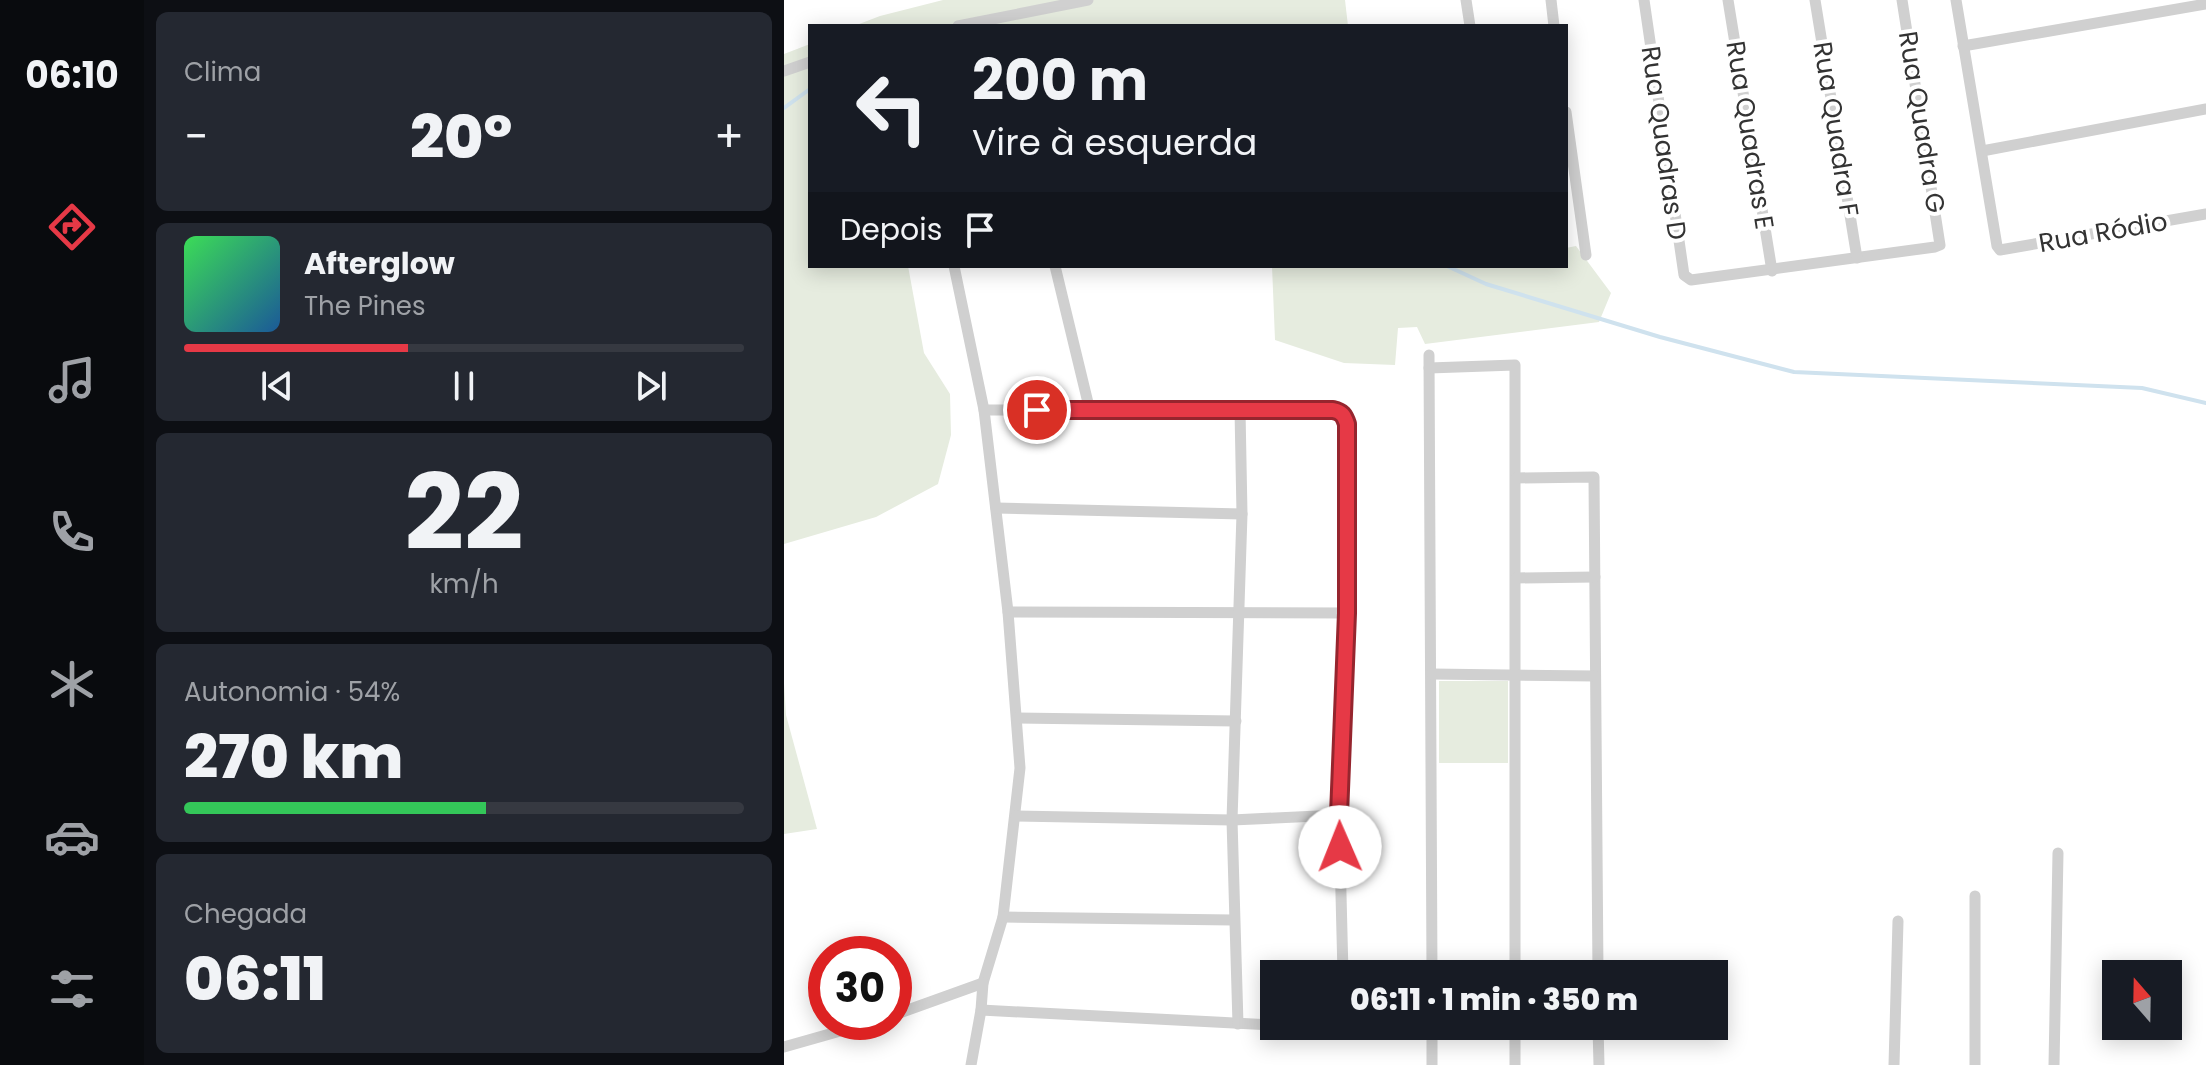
<!DOCTYPE html>
<html lang="pt">
<head>
<meta charset="utf-8">
<style>
  body { margin:0; font-family:Poppins,sans-serif; background:#242831; color:#f1f3f6; height:100vh; display:flex; flex-direction:column; font-size:30px; white-space:nowrap }
  * { box-sizing:border-box; margin:0 }
  p { font-size:26px; color:#9ea1a6 }
  .icon { flex:none; width:44px; height:44px; fill:none; stroke:currentColor; stroke-width:2; stroke-linecap:round; stroke-linejoin:round }
  .map { position:relative; flex:1; overflow:hidden }
  .details { display:flex; flex-direction:column; gap:12px; padding:12px; background:#0d0f14; width:640px }
  .details>* { flex:none }
  .guide { position:absolute; left:24px; top:24px; width:760px; height:244px; border-radius:0px; box-shadow:0 4px 20px #0003; background:#171b24; color:#f1f3f6; overflow:hidden }
  .needle { width:52px; rotate:340deg }
  .tools { position:absolute; left:1318px; top:960px; display:grid; gap:16px }
  .tools a { display:grid; place-items:center; width:80px; height:80px; border-radius:0px; background:#171b24; box-shadow:0 4px 20px #0003; font-size:40px }
  .speed { position:absolute; left:24px; top:936px; display:flex; gap:16px; font-size:40px; font-weight:700; text-align:center }
  .speed>* { display:grid; place-content:center; width:104px; height:104px; border-radius:50%; background:#171b24; box-shadow:0 4px 20px #0003; line-height:1 }
  .speed .limit { border:12px solid #d22; background:#fff; color:#111 }
  .pin { position:absolute; display:grid; place-items:center; width:68px; height:68px; color:#fff; margin:-34px; border:4px solid #fff; border-radius:50%; box-shadow:0 2px 8px #0007 }
  .me { position:absolute; width:88px; margin:-44px; rotate:359deg; stroke-linejoin:round; filter:drop-shadow(0 0 6px #0008) }
  .turn { display:flex; align-items:center; gap:28px; height:168px; padding:0 32px; font-size:36px }
  .turn .icon { width:104px; height:104px; stroke-width:2.5 }
  .turn b { display:block; font-size:56px; line-height:68px }
  .then { display:flex; align-items:center; height:76px; padding:0 32px; background:#0003; gap:16px; font-size:30px }
  .big { font-size:60px; font-weight:800; line-height:1.1 }
  .details .tile { flex:1; display:flex; flex-direction:column; justify-content:center; gap:12px; min-width:0; padding:0 28px; border-radius:12px; background:#242831 }
  .details .dial { align-items:center; gap:0 }
  .dial b { font-size:104px; line-height:1 }
  .song { display:flex; align-items:center; gap:24px }
  .cover { width:96px; height:96px; border-radius:12px; background:linear-gradient(135deg,hsl(130 70% 55%),hsl(210 70% 35%)) }
  .played { height:8px; border-radius:4px; background:linear-gradient(90deg,#e63946 40%,#363941 40%) }
  .keys { display:flex; justify-content:space-around; direction:ltr }
  .heat { display:flex; justify-content:space-between; align-items:center; font-size:44px; direction:ltr }
  .charge { height:12px; border-radius:6px; background:linear-gradient(90deg,#34c759 54%,#363941 0) }
  .trip { position:absolute; left:476px; top:960px; width:468px; height:80px; border-radius:0px; background:#171b24; box-shadow:0 4px 20px #0003; font-weight:800; line-height:80px; text-align:center }
  main { display:flex; flex:1; min-height:0 }
  .dock { display:flex; flex-direction:column; width:144px; justify-content:space-around; align-items:center; background:#090b0e; color:#9ea1a6 }
  .dock .icon { width:56px; height:56px }
  .dock .current { color:#e63946 }
  .dock b { font-size:36px; color:#f1f3f6 }
  .map>svg:first-child { display:block }
  .green { fill:#e6ecdf }
  .lines { fill:none; stroke-linecap:round; stroke-linejoin:round }
  .stream { stroke:#cfe2ee; stroke-width:4 }
  .street { stroke:#d0d0d0; stroke-width:11 }
  .route-casing { stroke:#96252e; stroke-width:20 }
  .route { stroke:#e63946; stroke-width:14 }
  .labels { text-anchor:middle; stroke-width:8; stroke-linejoin:round; paint-order:stroke }
  .street-label { font-size:26px; fill:#333; stroke:#fff }
</style>
</head>
<body>
<main>
<nav class="dock">
<b>06:10</b>
<svg class="icon current" aria-label="directions" viewBox="0 0 24 24"><path d="M12 3l9 9-9 9-9-9zM9 14v-3h6M13 9l2 2-2 2"/></svg>
<svg class="icon" aria-label="music" viewBox="0 0 24 24"><path d="M9 18V5l10-2v13"/><circle cx="6" cy="18" r="3"/><circle cx="16" cy="16" r="3"/></svg>
<svg class="icon" aria-label="phone" viewBox="0 0 24 24"><path d="M5 4h4l2 5-3 2q2 4 5 5l2-3 5 2v4C11 20 4 13 5 4z"/></svg>
<svg class="icon" aria-label="climate" viewBox="0 0 24 24"><path d="M12 3v18M4 7l16 10M4 17L20 7"/></svg>
<svg class="icon" aria-label="car" viewBox="0 0 24 24"><path d="M5 17H2v-5l4-1 3-4h7l3 4 3 1v5h-3M9 17h6M6 11h13"/><circle cx="7" cy="17" r="2"/><circle cx="17" cy="17" r="2"/></svg>
<svg class="icon" aria-label="filters" viewBox="0 0 24 24"><path d="M4 7h16M4 17h16"/><circle cx="9" cy="7" r="2"/><circle cx="15" cy="17" r="2"/></svg>
</nav>
<section class="details">
<div class="tile"><p>Clima</p>
<div class="heat"><a>−</a><b class="big">20°</b><a>+</a></div>
</div>
<div class="tile">
<div class="song"><i class="cover"></i><div><b>Afterglow</b><p>The Pines</p></div></div>
<div class="played"></div>
<div class="keys"><svg class="icon" aria-label="previous" viewBox="0 0 24 24"><path d="M18 5L8 12l10 7zM5 5v14"/></svg><svg class="icon" aria-label="pause" viewBox="0 0 24 24"><path d="M8 5v14M16 5v14"/></svg><svg class="icon" aria-label="next" viewBox="0 0 24 24"><path d="M6 5l10 7-10 7zM19 5v14"/></svg></div>
</div>
<div class="tile dial"><b>22</b><p>km/h</p></div>
<div class="tile"><p>Autonomia · 54%</p><b class="big">270 km</b><div class="charge"></div></div>
<div class="tile"><p>Chegada</p><b class="big">06:11</b></div>
</section>
<div class="map">
<svg width="1422" height="1065" viewBox="0 0 1422 1065">
  <rect width="100%" height="100%" fill="#fff"/>
  <g class="green">
    <path d="M159,0H561L564,26H70L96,16Z"/>
    <path d="M26,44V266H124L140,353L166,394L167,435L154,484L92,517L0,544V54Z"/>
    <path d="M792,246L827,293L815,322L641,344L633,327L614,328L611,365L560,363L491,340L488,266H782V248Z"/>
    <rect x="655" y="681" width="69" height="82"/>
    <path d="M0,683L2,715L33,829L0,834Z"/>
  </g>
  <g class="lines">
    <g class="stream">
      <path d="M0,108L26,89"/>
      <path d="M663,266L702,284L876,337L1010,372L1358,388L1422,403"/>
    </g>
    <g class="street">
      <path d="M682,0L686,26"/>
      <path d="M767,0L770,26"/>
      <path d="M860,0L900,275L907,280L1151,247L1156,245L1118,0"/>
      <path d="M944,0L988,271"/>
      <path d="M1031,0L1073,258"/>
      <path d="M1172,0L1213,246L1216,250L1422,214"/>
      <path d="M174,26L304,0"/>
      <path d="M1179,46L1422,4"/>
      <path d="M0,71L26,62"/>
      <path d="M782,112L802,255"/>
      <path d="M1198,151L1422,109"/>
      <path d="M170,266L200,410L224,612L236,768L219,917L199,983L197,1010L187,1065"/>
      <path d="M271,266L306,411"/>
      <path d="M645,355L648,974"/>
      <path d="M645,368L731,365V974"/>
      <path d="M200,410H549L556,411L561,417L563,613L555,815L559,974"/>
      <path d="M732,478L810,477L814,974"/>
      <path d="M212,508L458,514"/>
      <path d="M732,578L811,577"/>
      <path d="M224,612L563,613"/>
      <path d="M648,674L811,676"/>
      <path d="M233,718L452,721"/>
      <path d="M232,816L448,820L555,815"/>
      <path d="M219,917L449,920"/>
      <path d="M197,1010L490,1025"/>
      <path d="M110,1015L199,983"/>
      <path d="M454,1024L448,820L458,514L456,410"/>
      <path d="M648,1026V1065"/>
      <path d="M814,1026L815,1065"/>
      <path d="M0,1047L88,1022"/>
      <path d="M731,1065V1026"/>
      <path d="M1110,1065L1114,921"/>
      <path d="M1191,1065V896"/>
      <path d="M1270,1065L1274,853"/>
    </g>
  </g>
  <g class="lines">
    <g class="route-casing">
      <path id="route" d="M253,410H549C558,412 560,415 563,424V613L555,815L556,847"/>
    </g>
    <use href="#route" class="route"/>
  </g>
  <g class="labels">
    <g class="street-label">
      <text transform="translate(1138 122) rotate(81)" y="9">Rua Quadra G</text>
      <text transform="translate(1052 129) rotate(81)" y="9">Rua Quadra F</text>
      <text transform="translate(966 135) rotate(81)" y="9">Rua Quadras E</text>
      <text transform="translate(880 143) rotate(82)" y="9">Rua Quadras D</text>
      <text transform="translate(1319 232) rotate(-10)" y="9">Rua Ródio</text>
    </g>
  </g>
</svg>
<div class="tools">
<a><svg class="needle" viewBox="-14 -14 28 28"><path d="M0-13l5 13h-10z" fill="#e53935"/><path d="M0 13l5-13h-10z" fill="#9ea1a6"/></svg></a>
</div>
<div class="speed"><div class="limit">30</div></div>
<div class="pin" style="left:253px;top:410px;background:#d93025"><svg class="icon" aria-label="arrive" viewBox="0 0 24 24"><path d="M6 21V4h12l-3 4 3 4H6"/></svg></div>
<svg class="me" style="left:556px;top:847px" viewBox="-20 -20 40 40"><circle r="19" fill="#fff"/><path d="M0-13L10 11 0 6-10 11z" fill="#e63946"/></svg>
<div class="trip">06:11 · 1 min · 350 m</div>
<div class="guide">
<div class="turn"><svg class="icon" aria-label="left" viewBox="0 0 24 24"><path d="M17 20v-9H6M10 6l-5 5 5 5"/></svg><div><b>200 m</b>Vire à esquerda</div></div>
<div class="then">Depois<svg class="icon" aria-label="arrive" viewBox="0 0 24 24"><path d="M6 21V4h12l-3 4 3 4H6"/></svg></div>
</div>
</div>
</main>
</body>
</html>
